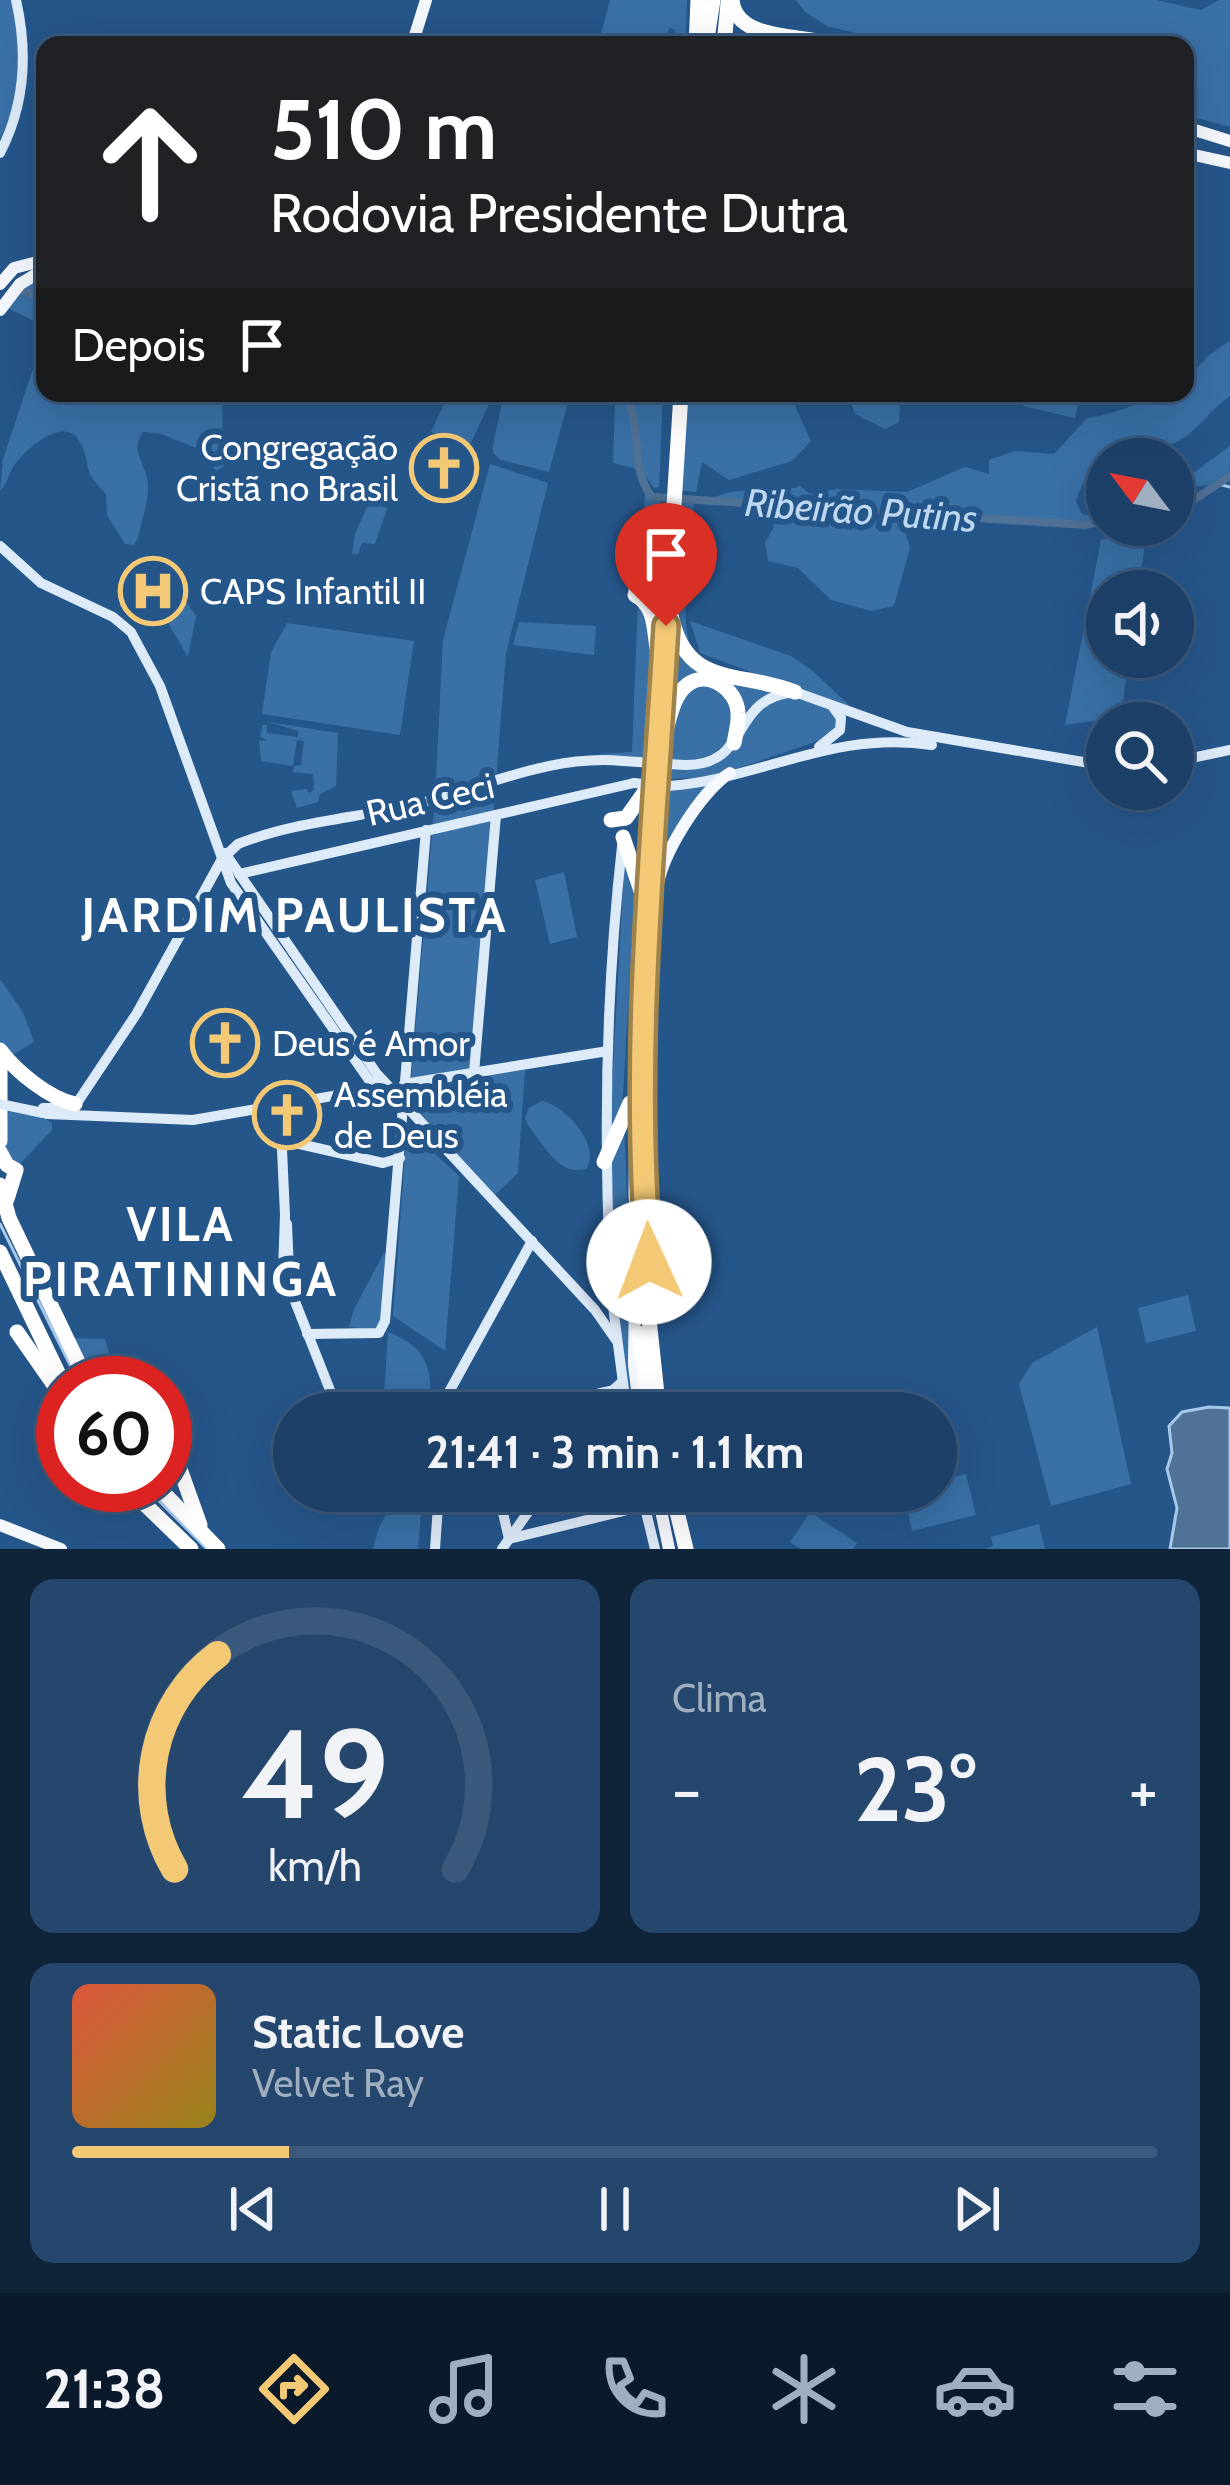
<!DOCTYPE html>
<html lang="pt">
<head>
<meta charset="utf-8">
<style>
  body { margin:0; font-family:Cabin,sans-serif; background:#25476e; color:#f1f3f6; height:100vh; display:flex; flex-direction:column; font-size:45px; white-space:nowrap }
  * { box-sizing:border-box; margin:0 }
  p { font-size:39px; color:#a0afc0 }
  .icon { flex:none; width:66px; height:66px; fill:none; stroke:currentColor; stroke-width:2; stroke-linecap:round; stroke-linejoin:round }
  .map { position:relative; height:1549px; overflow:hidden }
  .side { display:flex; flex-direction:column; gap:30px; padding:30px; background:#0f2339; flex:1 }
  .side>* { flex:none }
  .hud { position:absolute; left:36px; top:36px; width:1158px; height:366px; border-radius:24px; box-shadow:0 12px 48px #0002,0 0 0 3px #3a597c; background:#202124; color:#fff; overflow:hidden }
  .needle { width:78px; rotate:302deg }
  .buttons { position:absolute; left:1086px; top:438px; display:grid; gap:24px }
  .buttons a { display:grid; place-items:center; width:108px; height:108px; border-radius:50%; background:#1c4068; box-shadow:0 12px 48px #0002,0 0 0 3px #3a597c; font-size:60px }
  .speed { position:absolute; left:36px; top:1356px; display:flex; gap:24px; font-size:60px; font-weight:700; text-align:center }
  .speed>* { display:grid; place-content:center; width:156px; height:156px; border-radius:50%; background:#1c4068; box-shadow:0 12px 48px #0002,0 0 0 3px #3a597c; line-height:1 }
  .speed .limit { border:18px solid #d22; background:#fff; color:#111 }
  .pin { position:absolute; display:grid; place-items:center; width:102px; height:102px; color:#fff; margin:-123px -51px; border-radius:50% 50% 50% 0; rotate:-45deg; box-shadow:0 0 12px #0007 }
  .pin .icon { rotate:45deg }
  .me { position:absolute; width:132px; margin:-66px; rotate:358deg; stroke-linejoin:round; filter:drop-shadow(0 0 9px #0008) }
  .turn { display:flex; align-items:center; gap:42px; height:252px; padding:0 36px; font-size:54px }
  .turn .icon { width:156px; height:156px; stroke-width:2.5 }
  .turn b { display:block; font-size:84px; line-height:102px }
  .then { display:flex; align-items:center; height:114px; padding:0 36px; background:#0003; gap:24px; font-size:45px }
  .big { font-size:90px; font-weight:800; line-height:1.1 }
  .side .card { flex:1; display:flex; flex-direction:column; justify-content:center; gap:18px; min-width:0; padding:0 42px; border-radius:24px; background:#25476e }
  .side .dial { align-items:center; gap:0 }
  .dial svg { height:312px; overflow:visible; fill:none; stroke:#3a597c; stroke-width:7; stroke-linecap:round; text-anchor:middle }
  .dial text { fill:#f1f3f6; stroke:none }
  .song { display:flex; align-items:center; gap:36px }
  .cover { width:144px; height:144px; border-radius:18px; background:linear-gradient(135deg,hsl(10 70% 55%),hsl(50 70% 35%)) }
  .played { height:12px; border-radius:6px; background:linear-gradient(90deg,#f3c976 20%,#3a597c 20%) }
  .keys { display:flex; justify-content:space-around; direction:ltr }
  .heat { display:flex; justify-content:space-between; align-items:center; font-size:66px; direction:ltr }
  .side .tiles { flex:1; display:grid; gap:30px; grid-template-columns:1fr 1fr }
  .card:last-child { grid-column:span 2 }
  .trip { position:absolute; left:273px; top:1392px; width:684px; height:120px; border-radius:60px; background:#1c4068; box-shadow:0 12px 48px #0002,0 0 0 3px #3a597c; font-weight:800; line-height:120px; text-align:center }
  .menu { display:flex; height:192px; justify-content:space-around; align-items:center; background:#0b1a2a; color:#a0afc0 }
  .menu .icon { width:84px; height:84px }
  .menu .selected { color:#f3c976 }
  .menu b { font-size:54px; color:#f1f3f6 }
  .map>svg:first-child { display:block }
  .green { fill:#3970a6 }
  .water { fill:#507296; stroke:#a6c9ea; stroke-width:3 }
  .lines { fill:none; stroke-linecap:round; stroke-linejoin:round }
  .stream { stroke:#a6c9ea; stroke-width:3 }
  .river { stroke:#507296; stroke-width:8 }
  .secondary { stroke:#ddeaf8; stroke-width:10 }
  .primary { stroke:#f5f9fe; stroke-width:12 }
  .highway { stroke:#fff; stroke-width:15 }
  .secondary-bridge { stroke:#ddeaf8; stroke-width:10 }
  .route-casing { stroke:#9e834d; stroke-width:30 }
  .route { stroke:#f3c976; stroke-width:21 }
  .labels { text-anchor:middle; stroke-width:12; stroke-linejoin:round; paint-order:stroke }
  .poi-label { font-size:36px; fill:#fff; stroke:#25568a; text-anchor:start }
  .street-label { font-size:36px; fill:#fff; stroke:#25568a }
  .water-label { font-size:39px; font-style:italic; fill:#bed8f1; stroke:#25568a }
  .district-label { font-size:48px; font-weight:bold; letter-spacing:3px; fill:#fff; stroke:#25568a }
</style>
</head>
<body>
<div class="map">
<svg width="1230" height="1549" viewBox="0 0 1230 1549">
  <rect width="100%" height="100%" fill="#25568a"/>
  <g class="green">
    <path d="M0,0H13C19,48 24,95 0,138Z"/>
    <path d="M610,0H687L686,45H674L675,30L670,28L662,45H598Z"/>
    <path d="M796,0H1156L1201,10L1219,0H1230V127L1185,115V45H903L827,26L805,12Z"/>
    <path d="M45,274V326L7,308L26,285Z"/>
    <path d="M45,333V393H338L337,398L333,401L222,400L224,466L216,471L201,450L161,434L143,432C128,451 149,466 148,488C148,504 141,523 138,538L134,545L125,544L107,515L106,494C80,467 93,470 81,444C67,412 25,449 13,467C8,476 7,484 0,491L3,459Z"/>
    <path d="M1230,341V396C1211,408 1200,429 1180,440C1137,466 1095,439 1076,502L1082,514L1091,516L1103,511L1107,520L1085,525L712,499C740,483 771,497 800,486L810,494L837,489L907,492L965,467L989,474V460L1015,451L1054,454L1087,418C1121,415 1152,393 1185,393V381L1209,355Z"/>
    <path d="M449,393H481L492,398L468,449L431,432Z"/>
    <path d="M504,393H663L659,487L654,488L641,470L613,463L615,404L597,394L568,402L549,472L501,460L493,453V445Z"/>
    <path d="M684,393H789L811,441L792,461L729,480L702,462L696,492L677,490Z"/>
    <path d="M848,393H893L900,407L899,422L885,429L855,414Z"/>
    <path d="M1026,393H1080L1075,418L1023,406Z"/>
    <path d="M1230,446V471L1209,485L1173,488Z"/>
    <path d="M490,464L548,483L506,654L473,1071L411,1079L435,799L443,640Z"/>
    <path d="M645,494L649,499L661,498L651,580L640,583Z"/>
    <path d="M678,501L694,502C692,533 674,636 697,655C708,664 729,669 742,674L704,667L676,627L674,560Z"/>
    <path d="M369,503L388,506L375,544L362,543L358,554H352L355,534Z"/>
    <path d="M758,509L902,522L910,548L894,606L871,611L831,600L798,568L768,561L765,543L774,527L770,517L761,516Z"/>
    <path d="M1148,525L1138,591H1107V657H1129L1121,717L1065,725L1101,540Z"/>
    <path d="M171,595L187,603L196,616L188,657L158,606Z"/>
    <path d="M644,603L651,648L644,758L597,754L632,752L638,604Z"/>
    <path d="M690,621L791,656L813,671L854,710L700,653Z"/>
    <path d="M519,622L596,626L594,655L513,645Z"/>
    <path d="M287,623L414,641L400,735L262,714L271,652Z"/>
    <path d="M671,628L684,659L776,692L754,704L742,720L741,704L698,677L665,725Z"/>
    <path d="M696,683L731,694V737C712,762 692,761 663,759L676,705Z"/>
    <path d="M793,696L827,707L838,722L827,738L715,776L661,780V768L692,770L709,765L764,703Z"/>
    <path d="M269,722L338,733L336,786L320,794L318,802L297,808L291,791L307,789L309,793L314,790L313,774L293,772L294,766L301,765L304,741L297,740L293,766L261,761L259,741L267,740L260,737L262,725H267V733L298,737V731Z"/>
    <path d="M707,783L656,867L659,789Z"/>
    <path d="M625,851L635,884L622,1113L609,1140Z"/>
    <path d="M564,872L577,937L550,944L535,880Z"/>
    <path d="M0,979L23,1012L34,1042L9,1057L0,1046Z"/>
    <path d="M525,1070L518,1173L495,1195L408,1100V1086Z"/>
    <path d="M542,1101C566,1106 600,1144 587,1168C561,1179 544,1145 529,1127L525,1118L529,1108Z"/>
    <path d="M8,1110L43,1117L52,1123V1130L19,1165L5,1158Z"/>
    <path d="M624,1126L637,1413H632L618,1319L609,1159Z"/>
    <path d="M407,1128L459,1176L445,1351L393,1316Z"/>
    <path d="M384,1253L387,1254L381,1324L375,1329L349,1327L354,1309Z"/>
    <path d="M1188,1295L1196,1331L1146,1343L1138,1308Z"/>
    <path d="M1097,1327L1131,1484L1051,1506L1019,1384L1032,1363Z"/>
    <path d="M388,1332C430,1348 433,1372 429,1413H383Z"/>
    <path d="M70,1338L105,1339L118,1383H93Z"/>
    <path d="M966,1474L976,1515L912,1531L904,1491H936V1481Z"/>
    <path d="M400,1491H423L418,1549H373L379,1527Z"/>
    <path d="M810,1512L857,1543L853,1549H801L790,1542Z"/>
    <path d="M1039,1524L1045,1549H985L993,1546L991,1537Z"/>
  </g>
  <path class="water" d="M1209,1407L1230,1408V1549H1170L1177,1508L1167,1469L1172,1453L1169,1426L1182,1412Z"/>
  <g class="lines">
    <g class="stream">
      <path d="M1218,484L1230,487"/>
      <path d="M0,1224L79,1383"/>
      <path d="M143,1485L207,1549"/>
    </g>
    <g class="river">
      <path d="M25,291L45,301"/>
      <path d="M624,393C645,425 627,465 652,497L1085,525L1107,520"/>
      <path d="M1173,505L1192,501L1230,476"/>
    </g>
    <g class="secondary">
      <path d="M0,153C25,105 28,53 16,0"/>
      <path d="M0,546L41,583L113,617L131,632L160,686L231,883L369,1080L408,1109"/>
      <path d="M819,747L840,730L841,718L833,707"/>
      <path d="M1173,762L1230,750"/>
      <path d="M685,765C753,765 728,698 795,692L907,732L1107,766"/>
      <path d="M668,786C762,779 832,730 932,745"/>
      <path d="M225,853L377,1074L394,1092"/>
      <path d="M239,874L634,783"/>
      <path d="M474,1073L496,815"/>
      <path d="M404,1084L608,1051"/>
      <path d="M280,1106L285,1215L283,1271L339,1413"/>
      <path d="M406,1106L595,1310L616,1340"/>
      <path d="M43,1108H65L79,1100L137,1013L222,859L238,844C293,822 356,818 413,805C483,788 549,754 623,761"/>
      <path d="M47,1114L193,1120L379,1088"/>
      <path d="M282,1140L383,1163L400,1158"/>
      <path d="M287,1224L289,1271"/>
      <path d="M611,1284C603,1136 606,990 622,846"/>
      <path d="M612,1299L627,1413"/>
      <path d="M307,1334L379,1333L385,1321L426,830"/>
      <path d="M446,1413L449,1392L532,1241"/>
      <path d="M514,1413L613,1390L622,1382"/>
      <path d="M602,1413L614,1399L625,1401"/>
      <path d="M374,1491L382,1495L395,1491"/>
      <path d="M498,1491L509,1539"/>
      <path d="M641,1491L655,1549"/>
      <path d="M509,1539L644,1506"/>
      <path d="M435,1549L439,1491"/>
      <path d="M502,1549L543,1491"/>
    </g>
    <g class="primary">
      <path d="M412,45L426,0"/>
      <path d="M755,45L790,41"/>
      <path d="M1185,127L1230,141"/>
      <path d="M1185,153L1230,163"/>
      <path d="M0,284L14,268L45,260"/>
      <path d="M0,310L20,284L45,269"/>
      <path d="M657,891C660,856 701,791 730,773"/>
      <path d="M644,1130L650,1007"/>
      <path d="M643,1150L647,1243"/>
      <path d="M635,1281L634,1365L640,1413"/>
      <path d="M611,1284L612,1299"/>
      <path d="M657,1491L669,1549"/>
      <path d="M0,1525L61,1549"/>
    </g>
    <g class="highway">
      <path d="M732,0C736,41 799,34 830,44"/>
      <path d="M696,45L698,0"/>
      <path d="M706,45L713,0"/>
      <path d="M724,45L728,3"/>
      <path d="M636,590L653,584L661,557"/>
      <path d="M635,595C655,605 654,629 657,648"/>
      <path d="M671,615C686,689 739,670 795,692"/>
      <path d="M666,730C670,716 674,695 687,685C708,669 737,689 738,713C739,722 736,733 734,743"/>
      <path d="M611,820L626,818L646,790"/>
      <path d="M623,837L641,891"/>
      <path d="M0,1050C16,1071 48,1098 75,1104"/>
      <path d="M0,1066V1141"/>
      <path d="M0,1152L7,1165L16,1170L7,1199"/>
      <path d="M604,1162L630,1103"/>
      <path d="M0,1185L9,1218L88,1383"/>
      <path d="M0,1252L63,1383"/>
      <path d="M17,1332L63,1398"/>
      <path d="M639,1333L648,1404"/>
      <path d="M659,1413L636,1197L637,1100L681,393"/>
      <path d="M180,1469L200,1525"/>
      <path d="M125,1485L191,1549"/>
      <path d="M156,1485L218,1549"/>
      <path d="M672,1491L686,1549"/>
    </g>
    <g class="secondary-bridge">
      <path d="M623,761L685,765"/>
      <path d="M634,783L668,786"/>
      <path d="M0,1104L43,1113"/>
    </g>
  </g>
  <g class="lines">
    <g class="route-casing">
      <path id="route" d="M649,1262C631,1050 654,838 666,626"/>
    </g>
    <use href="#route" class="route"/>
  </g>
  <defs>
    <g id="church-ring" transform="scale(3.45)"><circle r="9.5" fill="#25568a" stroke="#f3c976" stroke-width="1.5"/><path d="M-1.2-6h2.4v3.5h3.3v2.4h-3.3V6h-2.4V-.1h-3.3v-2.4h3.3Z" fill="#f3c976"/></g>
    <g id="hospital-ring" transform="scale(3.45)"><circle r="9.5" fill="#25568a" stroke="#f3c976" stroke-width="1.5"/><path d="M-5-5h3v3.5h4V-5h3V5h-3V1.5h-4V5h-3Z" fill="#f3c976"/></g>
  </defs>
  <g fill-rule="evenodd">
    <use href="#church-ring" x="444" y="468"/>
    <use href="#hospital-ring" x="153" y="591"/>
    <use href="#church-ring" x="225" y="1043"/>
    <use href="#church-ring" x="287" y="1115"/>
  </g>
  <g class="labels">
    <g class="poi-label">
      <text x="398" y="460" text-anchor="end">Congregação<tspan x="398" dy="41">Cristã no Brasil</tspan></text>
      <text x="200" y="604">CAPS Infantil II</text>
      <text x="272" y="1056">Deus é Amor</text>
      <text x="334" y="1107">Assembléia<tspan x="334" dy="41">de Deus</tspan></text>
    </g>
    <g class="street-label">
      <text transform="translate(430 799) rotate(-13)" y="13">Rua Ceci</text>
    </g>
    <g class="water-label">
      <text transform="translate(861 510) rotate(4)" y="14">Ribeirão Putins</text>
    </g>
    <g class="district-label">
      <text x="295" y="932">JARDIM PAULISTA</text>
      <text x="181" y="1241">VILA<tspan x="181" dy="55">PIRATININGA</tspan></text>
    </g>
  </g>
</svg>
<div class="buttons">
<a><svg class="needle" viewBox="-14 -14 28 28"><path d="M0-13l5 13h-10z" fill="#e53935"/><path d="M0 13l5-13h-10z" fill="#a0afc0"/></svg></a>
<a><svg class="icon" aria-label="sound" viewBox="0 0 24 24"><path d="M4 9h4l5-4v14l-5-4H4zM17 9q2 3 0 6"/></svg></a>
<a><svg class="icon" aria-label="search" viewBox="0 0 24 24"><circle cx="10" cy="10" r="6"/><path d="M15 15l6 6"/></svg></a>
</div>
<div class="speed"><div class="limit">60</div></div>
<div class="pin" style="left:666px;top:626px;background:#d93025"><svg class="icon" aria-label="arrive" viewBox="0 0 24 24"><path d="M6 21V4h12l-3 4 3 4H6"/></svg></div>
<svg class="me" style="left:649px;top:1262px" viewBox="-20 -20 40 40"><circle r="19" fill="#fff"/><path d="M0-13L10 11 0 6-10 11z" fill="#f3c976"/></svg>
<div class="trip">21:41 · 3 min · 1.1 km</div>
<div class="hud">
<div class="turn"><svg class="icon" aria-label="ahead" viewBox="0 0 24 24"><path d="M12 20V5M6 11l6-6 6 6"/></svg><div><b>510 m</b>Rodovia Presidente Dutra</div></div>
<div class="then">Depois<svg class="icon" aria-label="arrive" viewBox="0 0 24 24"><path d="M6 21V4h12l-3 4 3 4H6"/></svg></div>
</div>
</div>
<section class="side">
<div class="tiles">
<div class="card dial"><svg viewBox="0 0 100 80">
<path d="M14 69A42 42 0 1 1 86 69"/>
<path d="M14 69A42 42 0 0 1 25 14" stroke="#f3c976"/>
<text x="50" y="56" font-size="32" font-weight="700">49</text>
<text x="50" y="72" font-size="11">km/h</text>
</svg></div>
<div class="card"><p>Clima</p>
<div class="heat"><a>−</a><b class="big">23°</b><a>+</a></div>
</div>
<div class="card">
<div class="song"><i class="cover"></i><div><b>Static Love</b><p>Velvet Ray</p></div></div>
<div class="played"></div>
<div class="keys"><svg class="icon" aria-label="previous" viewBox="0 0 24 24"><path d="M18 5L8 12l10 7zM5 5v14"/></svg><svg class="icon" aria-label="pause" viewBox="0 0 24 24"><path d="M8 5v14M16 5v14"/></svg><svg class="icon" aria-label="next" viewBox="0 0 24 24"><path d="M6 5l10 7-10 7zM19 5v14"/></svg></div>
</div>
</div>
</section>
<nav class="menu">
<b>21:38</b>
<svg class="icon selected" aria-label="directions" viewBox="0 0 24 24"><path d="M12 3l9 9-9 9-9-9zM9 14v-3h6M13 9l2 2-2 2"/></svg>
<svg class="icon" aria-label="music" viewBox="0 0 24 24"><path d="M9 18V5l10-2v13"/><circle cx="6" cy="18" r="3"/><circle cx="16" cy="16" r="3"/></svg>
<svg class="icon" aria-label="phone" viewBox="0 0 24 24"><path d="M5 4h4l2 5-3 2q2 4 5 5l2-3 5 2v4C11 20 4 13 5 4z"/></svg>
<svg class="icon" aria-label="climate" viewBox="0 0 24 24"><path d="M12 3v18M4 7l16 10M4 17L20 7"/></svg>
<svg class="icon" aria-label="car" viewBox="0 0 24 24"><path d="M5 17H2v-5l4-1 3-4h7l3 4 3 1v5h-3M9 17h6M6 11h13"/><circle cx="7" cy="17" r="2"/><circle cx="17" cy="17" r="2"/></svg>
<svg class="icon" aria-label="filters" viewBox="0 0 24 24"><path d="M4 7h16M4 17h16"/><circle cx="9" cy="7" r="2"/><circle cx="15" cy="17" r="2"/></svg>
</nav>
</body>
</html>
